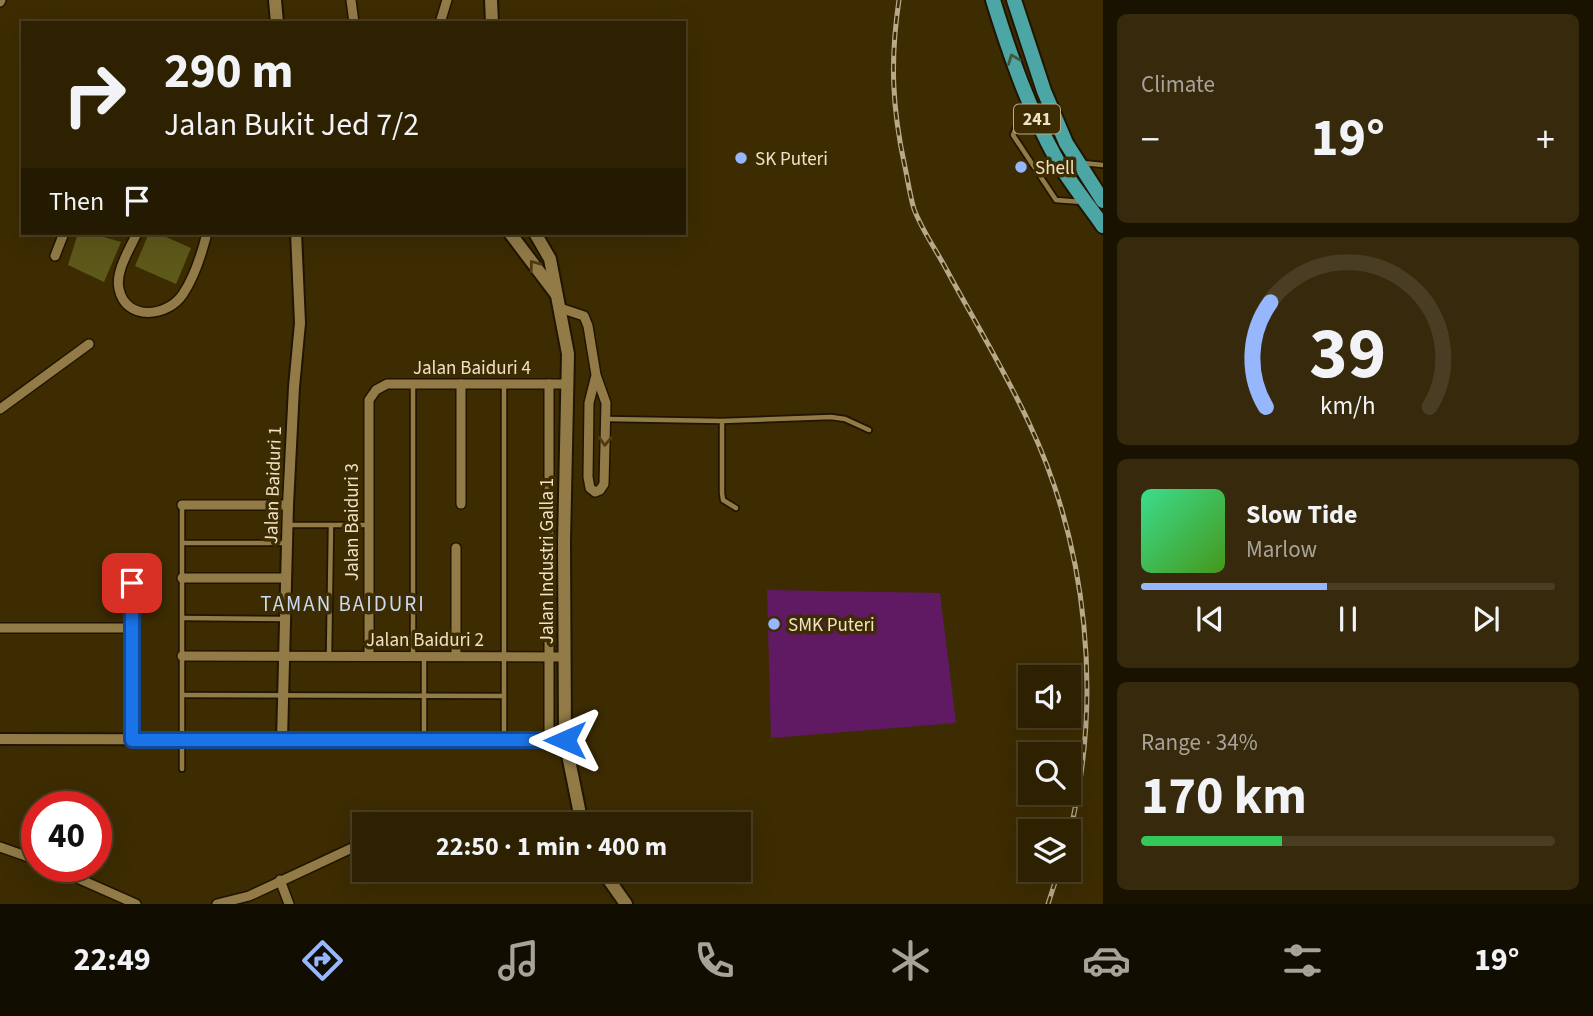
<!DOCTYPE html>
<html lang="en">
<head>
<meta charset="utf-8">
<style>
  body { margin:0; font-family:"Source Sans 3",sans-serif; background:#36290c; color:#f1f3f6; height:100vh; display:flex; flex-direction:column; font-size:26px; white-space:nowrap }
  * { box-sizing:border-box; margin:0 }
  p { font-size:23px; color:#a7a399 }
  .icon { flex:none; width:38px; height:38px; fill:none; stroke:currentColor; stroke-width:2; stroke-linecap:round; stroke-linejoin:round }
  .map { position:relative; flex:1; overflow:hidden }
  .panel { display:flex; flex-direction:column; gap:14px; padding:14px; background:#191201; width:490px }
  .panel>* { flex:none }
  .top-card { position:absolute; left:21px; top:21px; width:665px; height:214px; border-radius:0px; box-shadow:0 7px 28px #0002,0 0 0 2px #493e24; background:#2e2102; color:#f1f3f6; overflow:hidden }
  .tools { position:absolute; left:1018px; top:665px; display:grid; gap:14px }
  .tools a { display:grid; place-items:center; width:63px; height:63px; border-radius:0px; background:#2e2102; box-shadow:0 7px 28px #0002,0 0 0 2px #493e24; font-size:35px }
  .speed { position:absolute; left:21px; top:791px; display:flex; gap:14px; font-size:35px; font-weight:700; text-align:center }
  .speed>* { display:grid; place-content:center; width:91px; height:91px; border-radius:50%; background:#2e2102; box-shadow:0 7px 28px #0002,0 0 0 2px #493e24; line-height:1 }
  .speed .limit { border:10px solid #d22; background:#fff; color:#111 }
  .pin { position:absolute; display:grid; place-items:center; width:60px; height:60px; color:#fff; margin:-30px; border-radius:14px; box-shadow:0 4px 10px #0006 }
  .me { position:absolute; width:77px; margin:-38px; rotate:270deg; stroke-linejoin:round; filter:drop-shadow(0 0 5px #0008) }
  .turn { display:flex; align-items:center; gap:24px; height:147px; padding:0 28px; font-size:32px }
  .turn .icon { width:91px; height:91px; stroke-width:2.5 }
  .turn b { display:block; font-size:49px; line-height:60px }
  .then { display:flex; align-items:center; height:66px; padding:0 28px; background:#0003; gap:14px; font-size:26px }
  .big { font-size:52px; font-weight:700; line-height:1.1 }
  .panel .widget { flex:1; display:flex; flex-direction:column; justify-content:center; gap:10px; min-width:0; padding:0 24px; border-radius:10px; background:#36290c }
  .panel .dial { align-items:center; gap:0 }
  .dial svg { height:182px; overflow:visible; fill:none; stroke:#493e24; stroke-width:7; stroke-linecap:round; text-anchor:middle }
  .dial text { fill:#f1f3f6; stroke:none }
  .song { display:flex; align-items:center; gap:21px }
  .cover { width:84px; height:84px; border-radius:10px; background:linear-gradient(135deg,hsl(150 70% 55%),hsl(100 70% 35%)) }
  .played { height:7px; border-radius:4px; background:linear-gradient(90deg,#96b6fd 45%,#493e24 45%) }
  .keys { display:flex; justify-content:space-around; direction:ltr }
  .heat { display:flex; justify-content:space-between; align-items:center; font-size:38px; direction:ltr }
  .charge { height:10px; border-radius:5px; background:linear-gradient(90deg,#34c759 34%,#493e24 0) }
  .trip { position:absolute; left:352px; top:812px; width:399px; height:70px; border-radius:0px; background:#2e2102; box-shadow:0 7px 28px #0002,0 0 0 2px #493e24; font-weight:700; line-height:70px; text-align:center }
  .menu { display:flex; height:112px; justify-content:space-around; align-items:center; background:#120d01; color:#a7a399 }
  .menu .icon { width:49px; height:49px }
  .menu .active { color:#96b6fd }
  .menu b { font-size:32px; color:#f1f3f6 }
  main { display:flex; flex:1; min-height:0 }
  .map>svg:first-child { display:block }
  .green { fill:#601a64 }
  .building { fill:#5d591a }
  .lines { fill:none; stroke-linecap:round; stroke-linejoin:round }
  .service-casing { stroke:#201500; stroke-width:8 }
  .minor-casing { stroke:#201500; stroke-width:12 }
  .tertiary-casing { stroke:#201500; stroke-width:14 }
  .secondary-casing { stroke:#201500; stroke-width:16 }
  .trunk-casing { stroke:#201500; stroke-width:18 }
  .service { stroke:#927b47; stroke-width:4.5 }
  .minor { stroke:#927b47; stroke-width:9 }
  .tertiary { stroke:#927b47; stroke-width:10 }
  .secondary { stroke:#927b47; stroke-width:12 }
  .trunk { stroke:#4da6a6; stroke-width:14 }
  .rail-casing { stroke:#b7a989; stroke-width:5 }
  .rail { stroke:#3d2c02; stroke-width:2.5; stroke-dasharray:8; stroke-linecap:butt }
  .oneway { stroke:#43573b }
  .oneway2 { stroke:#4e3c10 }
  .route-casing { stroke:#114b97; stroke-width:18 }
  .route { stroke:#1a73e8; stroke-width:12 }
  .poi-dot { fill:#96b6fd; stroke:#3d2c02; stroke-width:2.5 }
  .labels { text-anchor:middle; stroke-width:7; stroke-linejoin:round; paint-order:stroke }
  .shield { fill:#3d2c02; stroke:#baab8c; stroke-width:2 }
  .shield-label { font-size:18px; font-weight:bold; fill:#efe2c7 }
  .poi-label { font-size:19px; fill:#efe2c7; stroke:#3d2c02; text-anchor:start }
  .street-label { font-size:19px; fill:#efe2c7; stroke:#3d2c02 }
  .neighbourhood-label { font-size:21px; letter-spacing:2px; fill:#ccd9f4; stroke:#3d2c02 }
</style>
</head>
<body>
<main>
<div class="map">
<svg width="1103" height="904" viewBox="0 0 1103 904">
  <rect width="100%" height="100%" fill="#3d2c02"/>
  <path class="green" d="M767,590L940,593L956,723L771,738Z"/>
  <g class="building">
    <path d="M78,233H90L121,242L104,282L68,265Z"/>
    <path d="M149,233H157L191,248L176,284L135,266Z"/>
  </g>
  <g class="lines">
    <g class="service-casing">
      <g id="service">
        <path d="M1026,103L1013,135L1056,200L1082,202"/>
        <path d="M1083,163L1103,165"/>
        <path d="M607,419L722,421L831,417L845,419L869,430"/>
        <path d="M722,421V493L723,500L736,508"/>
        <path d="M289,525H367"/>
        <path d="M182,543H286"/>
        <path d="M182,618L283,619"/>
        <path d="M329,656L331,525"/>
        <path d="M413,656V384"/>
        <path d="M182,695L504,696"/>
        <path d="M424,739V657"/>
        <path d="M504,740V385"/>
        <path d="M182,769V505"/>
      </g>
    </g>
    <g class="minor-casing">
      <g id="minor">
        <path d="M351,0L354,23"/>
        <path d="M0,2L1,0"/>
        <path d="M440,23L447,0"/>
        <path d="M137,233C130,249 115,271 119,289C126,322 168,317 183,294C195,276 202,253 207,233"/>
        <path d="M55,256L64,233"/>
        <path d="M560,308L584,316L588,326L596,375L606,403L604,484L600,490L595,492L590,488L588,477L589,403L596,375"/>
        <path d="M0,409L89,344"/>
        <path d="M461,504V384"/>
        <path d="M182,505H288"/>
        <path d="M182,578H286"/>
        <path d="M0,628H132"/>
        <path d="M182,656L565,657"/>
        <path d="M369,656V400L376,390L387,384H568"/>
        <path d="M456,656V548"/>
        <path d="M132,739V561"/>
        <path d="M549,740V384"/>
        <path d="M0,847L37,860"/>
        <path d="M50,866L136,904"/>
        <path d="M280,880L289,904"/>
        <path d="M217,904L249,896L352,848L364,845"/>
      </g>
    </g>
    <g class="tertiary-casing">
      <g id="tertiary">
        <path d="M0,739L565,740"/>
        <path d="M282,740L288,505L294,387L300,323L296,233"/>
      </g>
    </g>
    <g class="secondary-casing">
      <g id="secondary">
        <path d="M275,0L277,23"/>
        <path d="M491,0L492,23"/>
        <path d="M510,233L556,294"/>
        <path d="M535,233L550,259L568,354L564,542L565,740L582,824"/>
        <path d="M602,870L626,904"/>
      </g>
    </g>
    <g class="trunk-casing">
      <g id="trunk">
        <path d="M993,0C1010,55 1029,110 1057,160C1070,183 1088,204 1103,226"/>
        <path d="M1014,0L1044,91L1066,143L1103,201"/>
      </g>
    </g>
    <use href="#service" class="service"/>
    <use href="#minor" class="minor"/>
    <use href="#tertiary" class="tertiary"/>
    <use href="#secondary" class="secondary"/>
    <use href="#trunk" class="trunk"/>
    <g class="rail-casing">
      <g id="rail">
        <path d="M899,0C890,60 892,108 905,167C908,181 910,196 914,209C921,228 934,247 944,265C972,317 1004,369 1029,423C1088,548 1103,701 1069,835"/>
        <path d="M1048,904L1059,870"/>
      </g>
    </g>
    <use href="#rail" class="rail"/>
  </g>
  <defs><path id="oneway-chevron" d="M-2-3.5L2.5 0L-2 3.5" fill="none" stroke-width="1.6" stroke-linecap="round" stroke-linejoin="round" transform="scale(1.75)"/></defs>
  <use class="oneway" href="#oneway-chevron" transform="translate(1013 59) rotate(-111)"/>
  <g class="oneway2">
    <use href="#oneway-chevron" transform="translate(534 265) rotate(-127)"/>
    <use href="#oneway-chevron" transform="translate(605 441) rotate(92)"/>
  </g>
  <g class="lines">
    <g class="route-casing">
      <path id="route" d="M132,583V740H565"/>
    </g>
    <use href="#route" class="route"/>
  </g>
  <g class="poi-dot">
    <circle cx="741" cy="158" r="7"/>
    <circle cx="1021" cy="167" r="7"/>
    <circle cx="774" cy="624" r="7"/>
  </g>
  <g class="labels">
    <rect class="shield" x="1014" y="104.5" width="46" height="29" rx="5"/>
    <g class="shield-label">
      <text x="1037" y="125">241</text>
    </g>
    <g class="poi-label">
      <text x="755" y="165">SK Puteri</text>
      <text x="1035" y="174">Shell</text>
      <text x="788" y="631">SMK Puteri</text>
    </g>
    <g class="street-label">
      <text x="472" y="374">Jalan Baiduri 4</text>
      <text transform="translate(272 485) rotate(-88)" y="7">Jalan Baiduri 1</text>
      <text transform="translate(351 522) rotate(-90)" y="7">Jalan Baiduri 3</text>
      <text transform="translate(546 561) rotate(-90)" y="7">Jalan Industri Galla 1</text>
      <text x="425" y="646">Jalan Baiduri 2</text>
    </g>
    <g class="neighbourhood-label">
      <text x="343" y="611">TAMAN BAIDURI</text>
    </g>
  </g>
</svg>
<div class="tools">
<a><svg class="icon" aria-label="sound" viewBox="0 0 24 24"><path d="M4 9h4l5-4v14l-5-4H4zM17 9q2 3 0 6"/></svg></a>
<a><svg class="icon" aria-label="search" viewBox="0 0 24 24"><circle cx="10" cy="10" r="6"/><path d="M15 15l6 6"/></svg></a>
<a><svg class="icon" aria-label="layers" viewBox="0 0 24 24"><path d="M12 4l9 5-9 5-9-5zM3 14l9 5 9-5"/></svg></a>
</div>
<div class="speed"><div class="limit">40</div></div>
<div class="pin" style="left:132px;top:583px;background:#d93025"><svg class="icon" aria-label="arrive" viewBox="0 0 24 24"><path d="M6 21V4h12l-3 4 3 4H6"/></svg></div>
<svg class="me" style="left:565px;top:740px" viewBox="-20 -20 40 40"><path d="M0-17L14 15 0 8-14 15z" fill="#1a73e8" stroke="#fff" stroke-width="4"/></svg>
<div class="trip">22:50 · 1 min · 400 m</div>
<div class="top-card">
<div class="turn"><svg class="icon" aria-label="right" viewBox="0 0 24 24"><path d="M7 20v-9h11M14 6l5 5-5 5"/></svg><div><b>290 m</b>Jalan Bukit Jed 7/2</div></div>
<div class="then">Then<svg class="icon" aria-label="arrive" viewBox="0 0 24 24"><path d="M6 21V4h12l-3 4 3 4H6"/></svg></div>
</div>
</div>
<section class="panel">
<div class="widget"><p>Climate</p>
<div class="heat"><a>−</a><b class="big">19°</b><a>+</a></div>
</div>
<div class="widget dial"><svg viewBox="0 0 100 80">
<path d="M14 69A42 42 0 1 1 86 69"/>
<path d="M14 69A42 42 0 0 1 16 23" stroke="#96b6fd"/>
<text x="50" y="56" font-size="32" font-weight="700">39</text>
<text x="50" y="72" font-size="11">km/h</text>
</svg></div>
<div class="widget">
<div class="song"><i class="cover"></i><div><b>Slow Tide</b><p>Marlow</p></div></div>
<div class="played"></div>
<div class="keys"><svg class="icon" aria-label="previous" viewBox="0 0 24 24"><path d="M18 5L8 12l10 7zM5 5v14"/></svg><svg class="icon" aria-label="pause" viewBox="0 0 24 24"><path d="M8 5v14M16 5v14"/></svg><svg class="icon" aria-label="next" viewBox="0 0 24 24"><path d="M6 5l10 7-10 7zM19 5v14"/></svg></div>
</div>
<div class="widget"><p>Range · 34%</p><b class="big">170 km</b><div class="charge"></div></div>
</section>
</main>
<nav class="menu">
<b>22:49</b>
<svg class="icon active" aria-label="directions" viewBox="0 0 24 24"><path d="M12 3l9 9-9 9-9-9zM9 14v-3h6M13 9l2 2-2 2"/></svg>
<svg class="icon" aria-label="music" viewBox="0 0 24 24"><path d="M9 18V5l10-2v13"/><circle cx="6" cy="18" r="3"/><circle cx="16" cy="16" r="3"/></svg>
<svg class="icon" aria-label="phone" viewBox="0 0 24 24"><path d="M5 4h4l2 5-3 2q2 4 5 5l2-3 5 2v4C11 20 4 13 5 4z"/></svg>
<svg class="icon" aria-label="climate" viewBox="0 0 24 24"><path d="M12 3v18M4 7l16 10M4 17L20 7"/></svg>
<svg class="icon" aria-label="car" viewBox="0 0 24 24"><path d="M5 17H2v-5l4-1 3-4h7l3 4 3 1v5h-3M9 17h6M6 11h13"/><circle cx="7" cy="17" r="2"/><circle cx="17" cy="17" r="2"/></svg>
<svg class="icon" aria-label="filters" viewBox="0 0 24 24"><path d="M4 7h16M4 17h16"/><circle cx="9" cy="7" r="2"/><circle cx="15" cy="17" r="2"/></svg>
<b>19°</b>
</nav>
</body>
</html>
